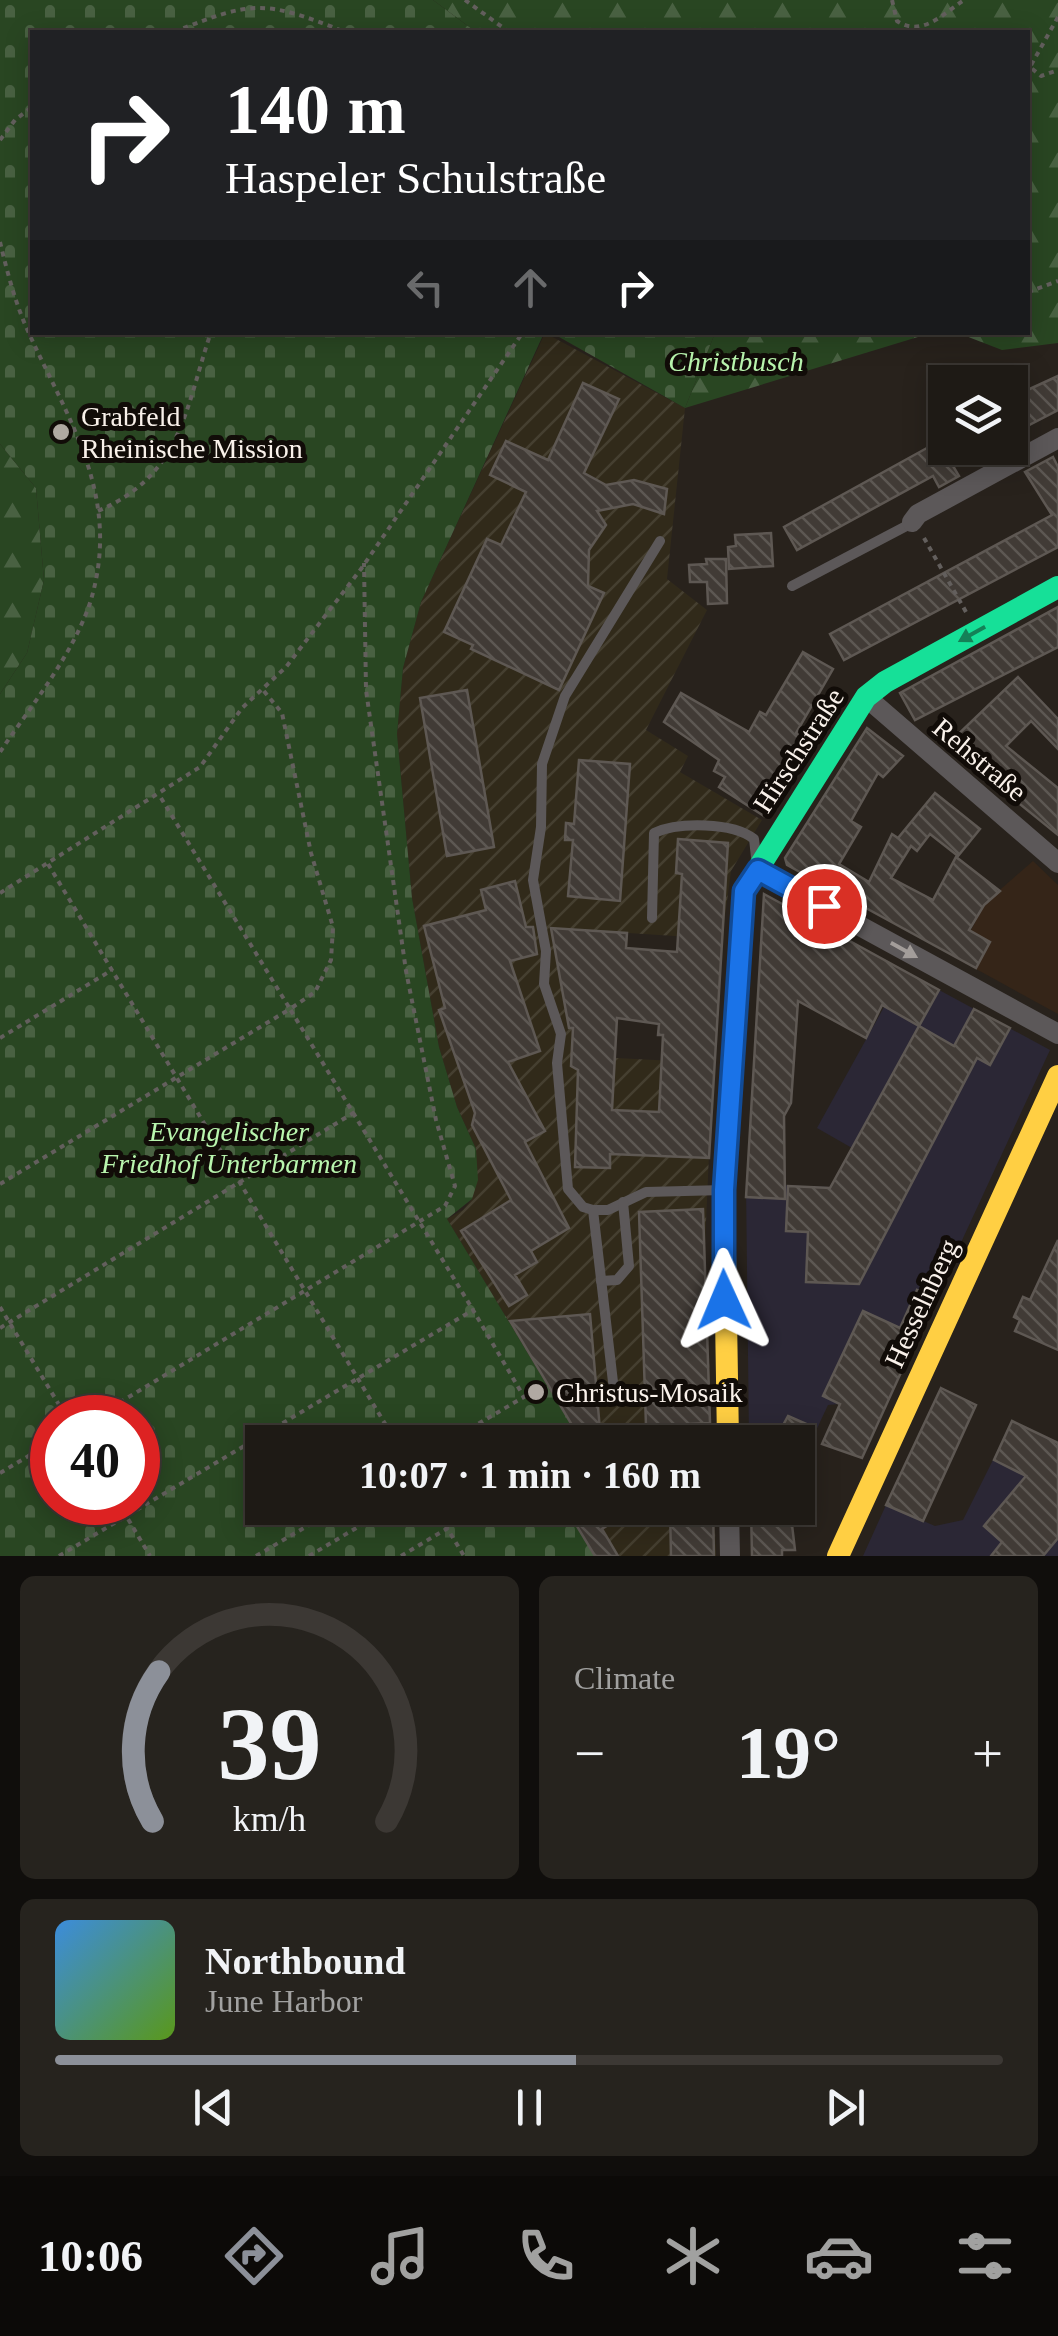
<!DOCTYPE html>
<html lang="en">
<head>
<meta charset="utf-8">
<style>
  body { margin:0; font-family:"Times New Roman",serif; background:#26231e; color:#f1f3f6; height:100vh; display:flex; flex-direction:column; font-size:38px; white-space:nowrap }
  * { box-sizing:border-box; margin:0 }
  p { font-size:32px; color:#a1a1a0 }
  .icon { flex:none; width:55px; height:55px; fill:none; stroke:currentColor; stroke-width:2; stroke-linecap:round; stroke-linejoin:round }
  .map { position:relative; height:1556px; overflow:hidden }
  .side { display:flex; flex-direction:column; gap:20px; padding:20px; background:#100e0c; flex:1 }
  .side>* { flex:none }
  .banner { position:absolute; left:30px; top:30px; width:1000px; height:305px; border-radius:0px; box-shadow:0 5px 25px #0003,0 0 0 2px #3c3834; background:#202124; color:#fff; overflow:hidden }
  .controls { position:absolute; left:928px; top:365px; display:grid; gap:20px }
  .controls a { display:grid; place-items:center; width:100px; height:100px; border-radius:0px; background:#1e1a15; box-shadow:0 5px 25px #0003,0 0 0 2px #3c3834; font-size:50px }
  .speed { position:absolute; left:30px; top:1395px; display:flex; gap:20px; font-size:50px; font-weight:700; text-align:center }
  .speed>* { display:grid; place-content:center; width:130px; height:130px; border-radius:50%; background:#1e1a15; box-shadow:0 5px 25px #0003,0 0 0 2px #3c3834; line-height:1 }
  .speed .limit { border:15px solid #d22; background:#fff; color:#111 }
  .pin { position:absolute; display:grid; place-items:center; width:85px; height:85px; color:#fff; margin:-42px; border:5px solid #fff; border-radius:50%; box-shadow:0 2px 10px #0007 }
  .me { position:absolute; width:110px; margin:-55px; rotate:359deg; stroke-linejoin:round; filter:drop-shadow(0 0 8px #0008) }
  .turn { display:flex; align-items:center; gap:35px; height:210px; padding:0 30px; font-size:45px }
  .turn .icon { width:130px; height:130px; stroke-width:2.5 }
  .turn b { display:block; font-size:70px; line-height:85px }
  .lanes { display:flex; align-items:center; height:95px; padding:0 30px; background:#0003; justify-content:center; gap:50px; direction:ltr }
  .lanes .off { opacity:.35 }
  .big { font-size:75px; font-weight:700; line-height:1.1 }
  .side .card { flex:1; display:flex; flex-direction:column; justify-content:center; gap:15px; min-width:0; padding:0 35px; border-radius:15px; background:#26231e }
  .side .dial { align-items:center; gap:0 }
  .dial svg { height:260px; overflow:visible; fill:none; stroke:#3c3834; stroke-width:7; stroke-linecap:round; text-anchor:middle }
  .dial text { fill:#f1f3f6; stroke:none }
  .song { display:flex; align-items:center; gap:30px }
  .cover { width:120px; height:120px; border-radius:15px; background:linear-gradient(135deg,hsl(210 70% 55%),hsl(90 70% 35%)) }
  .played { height:10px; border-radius:5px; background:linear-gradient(90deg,#8c9099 55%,#3c3834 55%) }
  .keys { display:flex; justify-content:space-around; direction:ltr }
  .heat { display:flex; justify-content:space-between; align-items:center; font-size:55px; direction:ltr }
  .side .tiles { flex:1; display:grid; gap:20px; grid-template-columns:1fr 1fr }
  .card:last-child { grid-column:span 2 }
  .trip { position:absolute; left:245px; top:1425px; width:570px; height:100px; border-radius:0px; background:#1e1a15; box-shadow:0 5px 25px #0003,0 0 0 2px #3c3834; font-weight:700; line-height:100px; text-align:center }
  .tab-bar { display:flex; height:160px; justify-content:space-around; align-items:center; background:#0c0a08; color:#a1a1a0 }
  .tab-bar .icon { width:70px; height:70px }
  .tab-bar .active { color:#8c9099 }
  .tab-bar b { font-size:45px; color:#f1f3f6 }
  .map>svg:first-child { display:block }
  .commercial { fill:#2b2735 }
  .industrial { fill:url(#industrial-furrows) }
  .built { fill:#352518 }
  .forest { fill:url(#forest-firs) }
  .cemetery { fill:url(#cemetery-stones); fill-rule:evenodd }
  .building { fill:url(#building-back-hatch); stroke:#5e5853; stroke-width:2.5; fill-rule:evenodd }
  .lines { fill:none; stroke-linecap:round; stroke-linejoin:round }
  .path { stroke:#635f5d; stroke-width:4; stroke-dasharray:5 5; stroke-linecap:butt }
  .lane { stroke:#5c5859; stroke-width:10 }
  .street { stroke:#5c5859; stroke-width:20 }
  .fast { stroke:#16e098; stroke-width:22 }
  .slow { stroke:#ffcf43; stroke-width:22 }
  .oneway { fill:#148157 }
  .oneway2 { fill:#a39d9a }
  .route-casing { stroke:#114b97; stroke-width:25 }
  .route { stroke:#1a73e8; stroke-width:18 }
  .poi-dot { fill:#b0a9a2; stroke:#110c08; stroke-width:4 }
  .labels { text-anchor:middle; stroke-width:10; stroke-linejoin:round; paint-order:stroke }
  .park-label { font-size:28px; font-style:italic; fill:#b9f5ae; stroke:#110c08 }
  .poi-label { font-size:28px; fill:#f9f1ea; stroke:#110c08; text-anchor:start }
  .street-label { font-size:28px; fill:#f9f1ea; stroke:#110c08 }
</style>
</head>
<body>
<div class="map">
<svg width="1058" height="1556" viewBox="0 0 1058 1556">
  <defs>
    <pattern id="industrial-furrows" width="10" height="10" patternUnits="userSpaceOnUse" patternTransform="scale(2.5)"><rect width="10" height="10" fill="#312a1a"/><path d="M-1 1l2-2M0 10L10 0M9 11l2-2" fill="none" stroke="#453f30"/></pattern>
    <pattern id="forest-firs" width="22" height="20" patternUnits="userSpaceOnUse" patternTransform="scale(2.5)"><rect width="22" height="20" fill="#294622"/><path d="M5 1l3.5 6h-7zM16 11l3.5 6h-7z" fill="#496142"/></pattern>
    <pattern id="cemetery-stones" width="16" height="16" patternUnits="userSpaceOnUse" patternTransform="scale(2.5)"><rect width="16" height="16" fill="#294622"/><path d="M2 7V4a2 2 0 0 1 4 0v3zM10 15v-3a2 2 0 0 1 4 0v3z" fill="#496142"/></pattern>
    <pattern id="building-back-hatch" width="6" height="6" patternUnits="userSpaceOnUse" patternTransform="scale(2.5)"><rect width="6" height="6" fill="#413b36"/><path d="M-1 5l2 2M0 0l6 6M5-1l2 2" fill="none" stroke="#5d5853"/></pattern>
  </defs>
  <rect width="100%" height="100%" fill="#28221c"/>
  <g class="commercial">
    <path d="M904,971L1050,1050L878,1422L839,1404L828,1405L805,1454L798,1450V1442H749L746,1184L831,1187L852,1148L817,1128Z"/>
    <path d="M1012,1422L1058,1443V1556H863L886,1505L935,1526L963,1520Z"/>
  </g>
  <g class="industrial">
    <path d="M545,333L685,408L667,579L707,610L646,730L688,756L680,772L762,820L731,871L722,939L628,933L625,973L578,1033L616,1035V1058L713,1063L705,1245L712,1442H541L570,1424L447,1219L463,1210L472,1199L476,1149L457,1107L439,1047L412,898L397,734L403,668L421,602Z"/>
    <path d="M566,1508H714L716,1556H595Z"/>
  </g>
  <path class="built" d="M1033,861L1058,885V1014L956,958L986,902Z"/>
  <g class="forest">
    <path d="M433,0H1058V343L1002,350L958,333L1028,332V32H476Z"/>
    <path d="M715,333H931L685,408Z"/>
    <path d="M0,444L36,488L44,580L27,653L0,694Z"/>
  </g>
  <g class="cemetery">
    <path d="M0,0H433L476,32H32V332L544,333L421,602L403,668L397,734L412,898L439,1047L457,1107L476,1149L478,1180L472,1199L447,1219L571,1425L541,1442H262V1508H566L595,1556H0V694L27,653L44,580L36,488L0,444ZM52,1418H138V1502H52Z"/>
    <path d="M552,333H715L685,408Z"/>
  </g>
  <g class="building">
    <path d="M1058,376V410L1010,435V398Z"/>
    <path d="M583,383L619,399L584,473L606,485L634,480L667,489L664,514L633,504L597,511L606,525L589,550L588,586L604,593L559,690L471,649L473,645L444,632L487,539L501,545L526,492L490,475L506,441L548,460Z"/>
    <path d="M945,438V448H987L953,466L959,476L939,487L933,476L797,550L784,527Z"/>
    <path d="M1053,457L1058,467V547L844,660L830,634L1052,515L1025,472Z"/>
    <path d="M771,533L773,566L729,569L728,547L736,546L735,535Z"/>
    <path d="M706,559H726L727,603L708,604L707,582H690L689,565L707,564Z"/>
    <path d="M1058,607V647L915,720L900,693Z"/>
    <path d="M803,652L833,669L796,733L807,740L764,816L719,787L725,777L714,771L719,760L664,722L681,693L749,732L760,712L766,715Z"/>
    <path d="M1018,677L1058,719V749L1031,721L1006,746L1058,788V835L947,745Z"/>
    <path d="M467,690L494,847L447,856L420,698Z"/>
    <path d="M867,728L903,756L883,777L878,773L851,821L861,827L839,864L869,882L892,834L898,838L935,793L980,829L958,856L930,834L917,851L911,846L891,878L933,900L956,857L1000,891L984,905L969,930L990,942L976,968L787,865L785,858Z"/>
    <path d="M579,760L630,764L620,901L568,896L573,840H565L566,823L574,824Z"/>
    <path d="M678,839L728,843L709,1158L610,1154V1168L575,1167L578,1070L571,1066L573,1028H569L551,928L627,933L626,948L677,952L682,874L676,873ZM617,1018L659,1024L658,1035H663L659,1112L612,1110Z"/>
    <path d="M515,881L526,927H533L537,954L510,961L540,1051L508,1062L545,1131L525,1142L569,1228L531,1251L537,1262L515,1275L527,1295L509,1306L461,1231L511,1200L472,1125L475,1113L439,1010L445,1008L424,926L486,910L481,890Z"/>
    <path d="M764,894L939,990L919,1026L882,1005L866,1038L798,1001L791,1103L784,1116L785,1199L746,1197Z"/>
    <path d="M974,1009L1010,1028L990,1065L977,1058L859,1284L806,1282L808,1232L786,1231L788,1186L830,1188L919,1026L954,1046Z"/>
    <path d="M703,1209L710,1423L689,1424L690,1441H668L667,1425L646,1426L639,1212Z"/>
    <path d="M1058,1240V1350L1015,1331L1020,1320L1014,1317L1023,1297L1030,1300Z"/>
    <path d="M917,1290L935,1298L862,1458L822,1444L840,1404L823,1396L863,1311L900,1328Z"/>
    <path d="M590,1314L601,1442H539L572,1425L510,1321Z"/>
    <path d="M941,1388L976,1405L923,1521L886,1505Z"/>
    <path d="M788,1416L813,1427L806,1442H774Z"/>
    <path d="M1012,1421L1058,1443V1538L1043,1556H991L1002,1542L984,1526L1026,1476L994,1460Z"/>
    <path d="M566,1508H607L608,1525L602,1529L618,1556H595Z"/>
    <path d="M670,1508H713L714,1556H671Z"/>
    <path d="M751,1508H790L795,1550H782V1556H752Z"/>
  </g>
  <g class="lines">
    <g class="path">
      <path d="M465,0L509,32"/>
      <path d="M892,0L897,21C922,38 944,13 964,0"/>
      <path d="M1058,17L1030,67L1041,76L1058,70"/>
      <path d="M174,32C253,0 265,0 345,32"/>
      <path d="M0,140L15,120L32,107"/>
      <path d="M0,242C7,271 15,302 27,329C68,420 123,497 90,603C72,656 31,706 0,752"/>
      <path d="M1028,292L1058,281"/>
      <path d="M98,511C182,475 185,409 211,332"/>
      <path d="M924,538L966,612"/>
      <path d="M161,798L290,1009L315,992L331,960L333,927L311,853L282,713L263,690"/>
      <path d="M48,864L396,1442"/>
      <path d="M0,893L200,767L242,708L286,667L361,569L523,332"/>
      <path d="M0,1038L112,970"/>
      <path d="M0,1184L290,1009L473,1310"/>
      <path d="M0,1307L67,1418"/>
      <path d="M0,1328L355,1112"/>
      <path d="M94,1418L445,1206L455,1186L436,1120L406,971L366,690L364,563"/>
      <path d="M0,1473L52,1442"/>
      <path d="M118,1502L150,1556"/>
      <path d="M435,1508L464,1556"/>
      <path d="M59,1556L473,1310L524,1397L447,1442"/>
      <path d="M256,1556L338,1508"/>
      <path d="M309,1556L390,1508"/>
      <path d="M401,1556L448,1528"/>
    </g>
    <g class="lane">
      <path d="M660,541L565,696L542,764L541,827L533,880L546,951L544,984L561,1034L557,1063L568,1189L583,1207L593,1210H608L646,1192L724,1190"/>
      <path d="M792,586L912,523"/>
      <path d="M652,918L654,833C678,822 733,822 754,839L756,857"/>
      <path d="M593,1210L613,1382"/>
      <path d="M601,1281L617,1280L629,1266L623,1202"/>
    </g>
    <g class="street">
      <path d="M912,522L918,514L1058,438"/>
      <path d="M866,697L1058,863"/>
      <path d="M757,870L1058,1034"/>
      <path d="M729,1508L730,1556"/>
    </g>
    <path class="fast" d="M736,1004L744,891L866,697L885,682L1058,587"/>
    <g class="slow">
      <path d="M728,1442L724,1190L736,1004"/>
      <path d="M838,1556L1058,1076"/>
    </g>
  </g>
  <defs><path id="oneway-solid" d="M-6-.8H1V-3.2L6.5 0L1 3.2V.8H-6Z" transform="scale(2.5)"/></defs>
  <use class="oneway" href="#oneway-solid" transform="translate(972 634) rotate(151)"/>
  <use class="oneway2" href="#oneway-solid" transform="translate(904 950) rotate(29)"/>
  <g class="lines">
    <g class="route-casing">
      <path id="route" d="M724,1300V1190L744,891L758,870L824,906"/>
    </g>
    <use href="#route" class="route"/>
  </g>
  <g class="poi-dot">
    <circle cx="61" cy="432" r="10"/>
    <circle cx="536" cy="1392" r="10"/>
  </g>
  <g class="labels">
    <g class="park-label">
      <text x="736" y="371">Christbusch</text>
      <text x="229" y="1141">Evangelischer<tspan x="229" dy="32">Friedhof Unterbarmen</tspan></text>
    </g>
    <g class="poi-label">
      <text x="81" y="426">Grabfeld<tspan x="81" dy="32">Rheinische Mission</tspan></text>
      <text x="556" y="1402">Christus-Mosaik</text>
    </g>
    <g class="street-label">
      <text transform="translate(798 750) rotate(-57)" y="10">Hirschstraße</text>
      <text transform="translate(980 759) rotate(40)" y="10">Rehstraße</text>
      <text transform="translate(921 1303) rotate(-65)" y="10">Hesselnberg</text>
    </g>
  </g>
</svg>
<div class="controls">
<a><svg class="icon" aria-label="layers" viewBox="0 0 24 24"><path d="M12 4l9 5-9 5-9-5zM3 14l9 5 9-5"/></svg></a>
</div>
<div class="speed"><div class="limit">40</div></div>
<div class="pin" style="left:824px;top:906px;background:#d93025"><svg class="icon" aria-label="arrive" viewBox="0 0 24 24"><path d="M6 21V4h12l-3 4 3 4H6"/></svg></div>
<svg class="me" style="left:724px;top:1300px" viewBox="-20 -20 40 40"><path d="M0-17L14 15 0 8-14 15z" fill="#1a73e8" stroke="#fff" stroke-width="4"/></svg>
<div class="trip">10:07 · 1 min · 160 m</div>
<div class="banner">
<div class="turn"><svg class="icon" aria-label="right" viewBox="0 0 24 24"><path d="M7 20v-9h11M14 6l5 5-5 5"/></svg><div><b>140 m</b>Haspeler Schulstraße</div></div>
<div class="lanes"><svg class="icon off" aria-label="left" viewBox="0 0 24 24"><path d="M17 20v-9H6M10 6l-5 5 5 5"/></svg><svg class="icon off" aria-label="ahead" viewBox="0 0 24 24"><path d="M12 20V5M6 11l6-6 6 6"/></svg><svg class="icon" aria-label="right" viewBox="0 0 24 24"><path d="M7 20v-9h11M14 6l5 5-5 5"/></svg></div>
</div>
</div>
<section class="side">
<div class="tiles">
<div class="card dial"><svg viewBox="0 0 100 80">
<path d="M14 69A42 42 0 1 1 86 69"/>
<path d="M14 69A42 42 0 0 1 16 23" stroke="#8c9099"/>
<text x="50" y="56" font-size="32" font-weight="700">39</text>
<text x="50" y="72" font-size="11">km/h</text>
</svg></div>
<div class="card"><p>Climate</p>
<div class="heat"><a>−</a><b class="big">19°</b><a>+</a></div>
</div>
<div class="card">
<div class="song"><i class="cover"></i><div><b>Northbound</b><p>June Harbor</p></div></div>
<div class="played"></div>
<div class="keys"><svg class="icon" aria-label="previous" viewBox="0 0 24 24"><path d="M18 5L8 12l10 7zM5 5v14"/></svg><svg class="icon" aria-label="pause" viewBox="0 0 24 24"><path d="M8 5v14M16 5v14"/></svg><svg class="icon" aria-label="next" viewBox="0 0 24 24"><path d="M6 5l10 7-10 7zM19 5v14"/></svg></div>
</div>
</div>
</section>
<nav class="tab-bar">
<b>10:06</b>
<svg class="icon active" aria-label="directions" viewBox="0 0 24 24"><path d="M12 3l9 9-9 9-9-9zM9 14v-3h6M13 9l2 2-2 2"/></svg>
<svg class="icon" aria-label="music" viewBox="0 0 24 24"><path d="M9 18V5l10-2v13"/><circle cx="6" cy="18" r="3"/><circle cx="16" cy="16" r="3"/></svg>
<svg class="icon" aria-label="phone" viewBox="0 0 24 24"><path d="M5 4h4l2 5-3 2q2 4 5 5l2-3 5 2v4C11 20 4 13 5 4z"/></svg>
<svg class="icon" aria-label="climate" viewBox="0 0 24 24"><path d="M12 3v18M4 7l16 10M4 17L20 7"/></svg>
<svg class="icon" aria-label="car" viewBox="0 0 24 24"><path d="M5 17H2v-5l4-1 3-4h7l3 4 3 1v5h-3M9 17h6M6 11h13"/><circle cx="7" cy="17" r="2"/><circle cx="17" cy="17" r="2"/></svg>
<svg class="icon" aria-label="filters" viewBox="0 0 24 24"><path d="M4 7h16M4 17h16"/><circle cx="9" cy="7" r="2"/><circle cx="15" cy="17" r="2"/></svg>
</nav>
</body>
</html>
